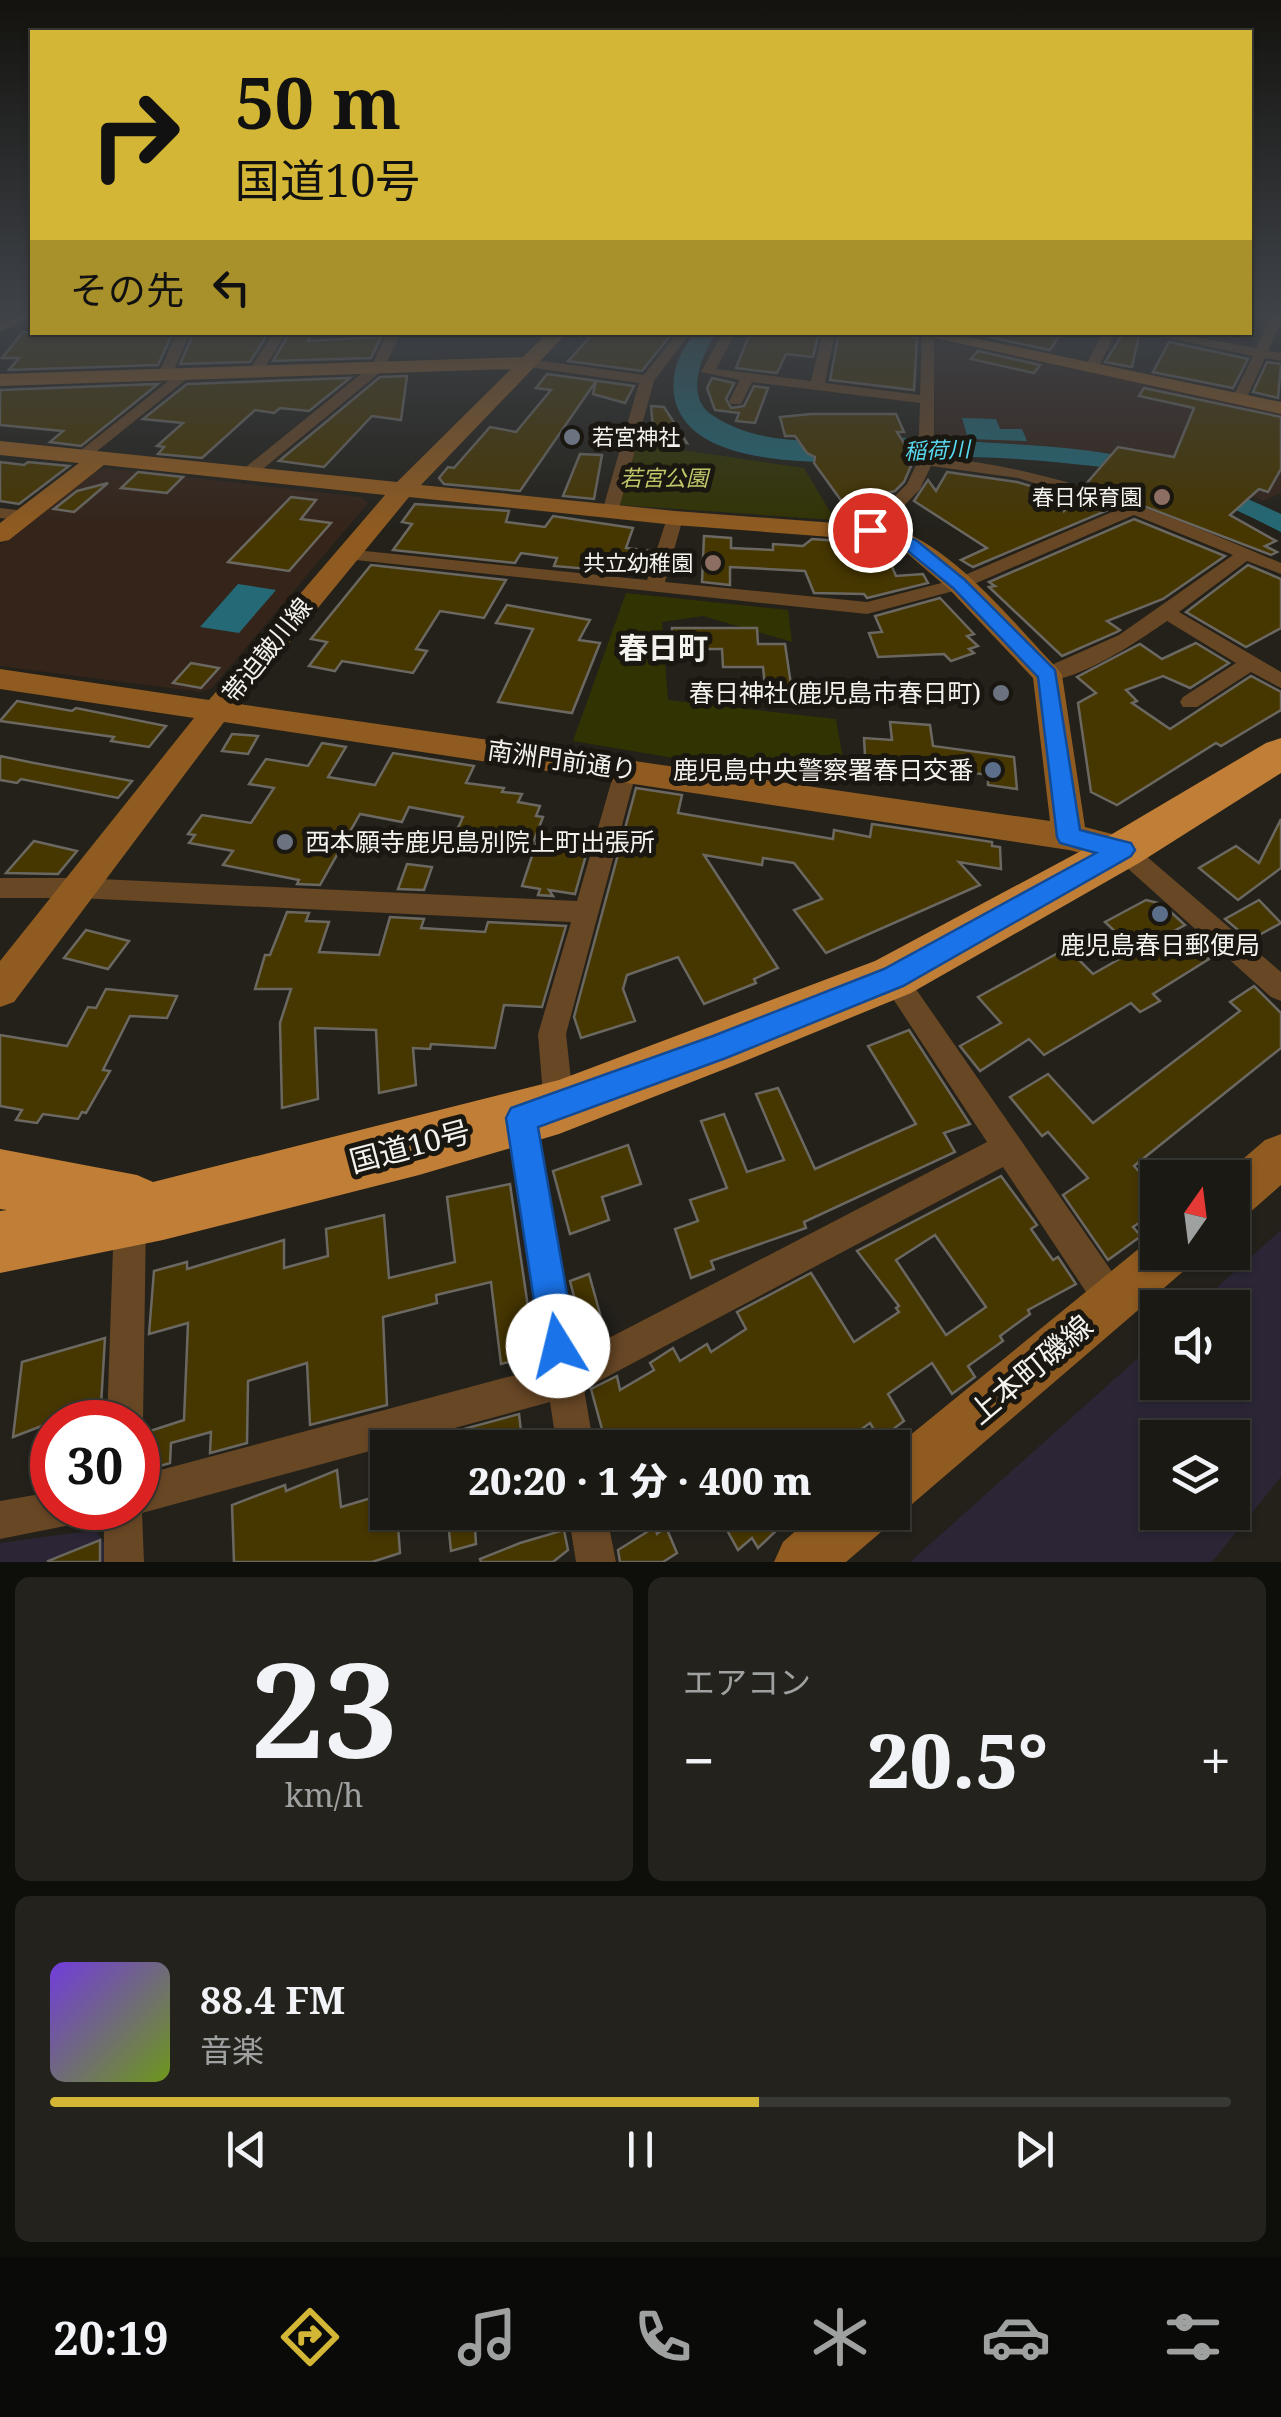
<!DOCTYPE html>
<html lang="ja">
<head>
<meta charset="utf-8">
<style>
  body { margin:0; font-family:"Noto Serif","Noto Sans JP",serif; background:#23221d; color:#f1f3f6; height:100vh; display:flex; flex-direction:column; font-size:38px; white-space:nowrap }
  * { box-sizing:border-box; margin:0 }
  p { font-size:32px; color:#9fa0a0 }
  .icon { flex:none; width:55px; height:55px; fill:none; stroke:currentColor; stroke-width:2; stroke-linecap:round; stroke-linejoin:round }
  .map { position:relative; height:1562px; overflow:hidden }
  .side { display:flex; flex-direction:column; gap:15px; padding:15px; background:#0e0e0b; flex:1 }
  .side>* { flex:none }
  .guide { position:absolute; left:30px; top:30px; width:1222px; height:305px; border-radius:0px; box-shadow:0 2px 8px #0004,0 0 0 2px #383834; background:#d3b635; color:#111; overflow:hidden }
  .needle { width:65px; rotate:14deg }
  .tools { position:absolute; left:1140px; top:1160px; display:grid; gap:20px }
  .tools a { display:grid; place-items:center; width:110px; height:110px; border-radius:0px; background:#1a1914; box-shadow:0 2px 8px #0004,0 0 0 2px #383834; font-size:50px }
  .speed { position:absolute; left:30px; top:1400px; display:flex; gap:20px; font-size:50px; font-weight:700; text-align:center }
  .speed>* { display:grid; place-content:center; width:130px; height:130px; border-radius:50%; background:#1a1914; box-shadow:0 2px 8px #0004,0 0 0 2px #383834; line-height:1 }
  .speed .limit { border:15px solid #d22; background:#fff; color:#111 }
  .pin { position:absolute; display:grid; place-items:center; width:85px; height:85px; color:#fff; margin:-42px; border:5px solid #fff; border-radius:50%; box-shadow:0 2px 10px #0007 }
  .me { position:absolute; width:110px; margin:-55px; rotate:351deg; stroke-linejoin:round; filter:drop-shadow(0 0 8px #0008) }
  .turn { display:flex; align-items:center; gap:35px; height:210px; padding:0 40px; font-size:45px }
  .turn .icon { width:130px; height:130px; stroke-width:2.5 }
  .turn b { display:block; font-size:70px; line-height:85px }
  .then { display:flex; align-items:center; height:95px; padding:0 40px; background:#0003; gap:20px; font-size:38px }
  .big { font-size:75px; font-weight:800; line-height:1.1 }
  .side .card { flex:1; display:flex; flex-direction:column; justify-content:center; gap:15px; min-width:0; padding:0 35px; border-radius:15px; background:#23221d }
  .side .dial { align-items:center; gap:0 }
  .dial b { font-size:130px; line-height:1 }
  .song { display:flex; align-items:center; gap:30px }
  .cover { width:120px; height:120px; border-radius:15px; background:linear-gradient(135deg,hsl(260 70% 55%),hsl(80 70% 35%)) }
  .played { height:10px; border-radius:5px; background:linear-gradient(90deg,#d3b635 60%,#383834 60%) }
  .keys { display:flex; justify-content:space-around; direction:ltr }
  .heat { display:flex; justify-content:space-between; align-items:center; font-size:55px; direction:ltr }
  .side .tiles { flex:1; display:grid; gap:15px; grid-template-columns:1fr 1fr }
  .card:last-child { grid-column:span 2 }
  .trip { position:absolute; left:370px; top:1430px; width:540px; height:100px; border-radius:0px; background:#1a1914; box-shadow:0 2px 8px #0004,0 0 0 2px #383834; font-weight:800; line-height:100px; text-align:center }
  .menu { display:flex; height:160px; justify-content:space-around; align-items:center; background:#0a0a08; color:#9fa0a0 }
  .menu .icon { width:70px; height:70px }
  .menu .on { color:#d3b635 }
  .menu b { font-size:45px; color:#f1f3f6 }
  .map>svg:first-child { display:block }
  .industrial { fill:#2b2535; fill-rule:evenodd }
  .education { fill:#34241a }
  .green { fill:#323303 }
  .water { fill:#246975 }
  .building { fill:#463600; stroke:#6b6861; stroke-width:2.5; fill-rule:evenodd }
  .lines { fill:none; stroke-linecap:round; stroke-linejoin:round }
  .street { fill:#684725; fill-rule:evenodd }
  .secondary { fill:#905b20; fill-rule:evenodd }
  .highway { fill:#c07e37; fill-rule:evenodd }
  .route { fill:#1a73e8; stroke:#114b97; stroke-width:2.5 }
  .worship-dot { fill:#6b7280; stroke:#1a1711; stroke-width:4 }
  .education-dot { fill:#8d6e63; stroke:#1a1711; stroke-width:4 }
  .service-dot { fill:#5c6f8a; stroke:#1a1711; stroke-width:4 }
  .labels { text-anchor:middle; stroke-width:10; stroke-linejoin:round; paint-order:stroke }
  .far-poi-label { font-size:22px; fill:#f4f2ee; stroke:#1a1711; text-anchor:end }
  .far-water-label { font-size:22px; font-style:italic; fill:#58dbf2; stroke:#1a1711 }
  .far-park-label { font-size:22px; font-style:italic; fill:#c2c76a; stroke:#1a1711 }
  .street-label { font-size:25px; fill:#f4f2ee; stroke:#1a1711 }
  .poi-label { font-size:25px; fill:#f4f2ee; stroke:#1a1711; text-anchor:end }
  .quarter-label { font-size:30px; font-weight:bold; fill:#f4f2ee; stroke:#1a1711 }
  .near-street-label { font-size:30px; fill:#f4f2ee; stroke:#1a1711 }
</style>
</head>
<body>
<div class="map">
<svg width="1281" height="1562" viewBox="0 0 1281 1562">
  <rect width="100%" height="100%" fill="#23211a"/>
  <g class="industrial">
    <path d="M1281,1230V1477L1212,1562H910L1157,1341L1158,1382H1232V1308L1195,1307ZM1158,1438H1232V1512H1158Z"/>
    <path d="M95,1530L106,1545V1562H0V1543Z"/>
  </g>
  <g class="education">
    <path d="M940,341L1281,413V493L1263,501L1227,485L1121,454L935,437L934,342Z"/>
    <path d="M105,468L361,497L368,503L212,688L200,692L0,666V545L92,473Z"/>
  </g>
  <g class="green">
    <path d="M635,443L804,468L835,520L620,505Z"/>
    <path d="M626,593L788,610L792,642L703,616L662,622L668,700L836,719L847,782L804,780L573,741Z"/>
  </g>
  <g class="water">
    <path d="M695,333H716C702,354 684,397 712,415C764,449 823,440 881,438C909,437 938,439 965,441C1020,445 1078,446 1132,458C1182,470 1234,492 1281,514V532C1226,504 1164,476 1102,467C1060,462 1016,458 973,457C905,456 689,490 674,395C671,371 680,350 695,333Z"/>
    <path d="M962,418L996,419L1000,429H1022L1027,441L968,439Z"/>
    <path d="M238,584L276,590L239,633L200,627Z"/>
  </g>
  <g class="building">
    <path d="M23,332H173L158,365L9,370L19,358H2Z"/>
    <path d="M225,332H269L250,362L180,364L193,335Z"/>
    <path d="M290,332H312L308,341L381,337L371,358L273,361Z"/>
    <path d="M595,332H673L642,371L568,361Z"/>
    <path d="M756,332H819L813,357L786,354L777,373L736,368L748,338Z"/>
    <path d="M839,332H896L917,338L914,390L830,380Z"/>
    <path d="M993,332H1062L1050,350L989,337Z"/>
    <path d="M1124,332L1139,336L1132,367L1105,362Z"/>
    <path d="M1169,342L1248,359L1233,388L1153,372Z"/>
    <path d="M978,351L1040,365L1034,373L971,359Z"/>
    <path d="M1267,362L1281,364L1278,398L1253,392Z"/>
    <path d="M547,374L634,386L625,403L593,394L596,381L520,491L444,484L439,478L448,467L454,468L490,427L516,432L551,390L536,388Z"/>
    <path d="M407,376L401,420L372,416L324,467L279,461L380,377Z"/>
    <path d="M350,378L309,411L280,408L274,413L255,410L202,458L158,454L164,447L157,446L183,423L143,419L187,384Z"/>
    <path d="M712,378L734,383L726,399L731,408L744,406L754,386L768,388L755,423L736,421L739,413L715,410L707,388Z"/>
    <path d="M158,384L81,446L50,442L63,431L0,425V390Z"/>
    <path d="M1144,388L1281,417V469L1268,492L1259,489L1230,515L1276,541L1265,546L1277,552L1271,555L1086,484L1118,447L1174,457L1194,408L1139,396Z"/>
    <path d="M651,406L664,407L687,443L647,436L653,427Z"/>
    <path d="M811,414H896L904,432H897L914,459L904,482L895,491L843,503L814,463L815,457L807,453L795,436H785L780,417Z"/>
    <path d="M580,454L602,455L594,499L563,496Z"/>
    <path d="M0,462L24,465L28,462L69,466L19,504L0,501Z"/>
    <path d="M138,472L183,477L167,493L121,488Z"/>
    <path d="M947,472L1017,482L1058,494L1064,511L1074,499L1108,510L973,567L961,560L987,548L914,501L928,480L936,491Z"/>
    <path d="M108,483L74,512L54,509L77,491Z"/>
    <path d="M291,497L316,500L301,519L331,523L289,571L228,562Z"/>
    <path d="M415,504L509,511L506,522L545,527L553,516L633,528L626,548L652,551L645,574L554,566L557,558L521,553L515,563L393,550L412,524L402,522Z"/>
    <path d="M1134,519L1225,556L1163,599L1107,621L1120,630L1117,632L1062,656L989,587L995,586L989,582Z"/>
    <path d="M704,536L731,538V548L773,550V544L803,546L812,539L855,542L856,547L883,546L896,576L923,574L928,583L867,598L864,594L814,593L805,571L730,567V585L702,582Z"/>
    <path d="M371,565L506,580L484,618L440,611L416,649L427,651L413,673L342,661L335,671L309,666L327,642L311,639Z"/>
    <path d="M1248,565L1281,579V628L1246,647L1186,612Z"/>
    <path d="M940,598L974,634L967,636L978,646L969,649L974,653L951,661L944,654L878,657L869,633L882,632L875,616Z"/>
    <path d="M507,605L590,620L579,640L600,643L572,713L498,702L533,629L496,623Z"/>
    <path d="M672,628H757L758,644H785L794,705H767L763,667H723L722,649H672Z"/>
    <path d="M1196,643L1229,663L1190,688L1163,676L1126,690L1137,701L1132,703L1170,729L1251,676L1281,692V710L1221,746L1216,743L1117,805L1091,792L1078,703L1096,693L1077,677L1140,644L1162,659Z"/>
    <path d="M191,663L219,668L201,688L173,683Z"/>
    <path d="M17,701L72,711L76,708L166,726L149,747L111,741L114,737L0,721Z"/>
    <path d="M890,722L930,725L933,746L1014,757L1017,789L988,785V775L936,767L937,780L866,773L864,738L892,740Z"/>
    <path d="M232,734L258,736L248,754L222,751Z"/>
    <path d="M322,743L346,747L328,777L375,785L393,753L474,766L466,783L504,788L502,792L522,794L518,802L540,806L536,816L543,817L533,843L457,830L463,817L409,807L402,822L360,814L320,885L297,884L299,880L223,865L233,851L189,843L195,835L188,834L202,815L251,823L274,788L249,784L266,759L308,766Z"/>
    <path d="M0,756L34,763L132,781L118,798L21,779L17,783L0,780Z"/>
    <path d="M636,788L682,795L678,813L833,839L834,830L870,837L872,824L992,842V846L1000,847L1001,869L959,862L980,885L826,953L794,910L822,899L794,863L763,858L762,865L704,855L778,968L754,979L756,983L704,1004L678,957L627,975L623,989L635,1021L581,1038L574,1017Z"/>
    <path d="M1281,819V868L1238,900L1199,868L1236,846L1259,863Z"/>
    <path d="M34,841L77,851L58,874L6,873Z"/>
    <path d="M537,841L588,848L575,894L549,890L553,896L538,895L540,889L522,886Z"/>
    <path d="M407,864L432,867L424,890L398,889Z"/>
    <path d="M1146,900L1162,904L1185,925L1176,930L1209,959L1153,994L1160,1001L1140,1012L1131,1003L1044,1055L1029,1039L980,1071L960,1046L1001,1023L978,997L1067,948L1093,974L1135,950L1105,922Z"/>
    <path d="M1259,900L1281,923L1250,940L1225,919Z"/>
    <path d="M287,912L309,913L306,921L329,922L319,952L379,955L390,917L424,919L421,928L485,932L488,922L566,926L542,1007L504,1005L495,1048L431,1044L430,1049L413,1048L416,1085L379,1093L376,1030L315,1028L318,1099L282,1108L280,1023L291,989H255L265,955H270Z"/>
    <path d="M86,930L129,941L108,969L64,958Z"/>
    <path d="M1254,986L1281,1013V1048L1134,1166L1158,1192V1210L1133,1227L1141,1236L1108,1260L1063,1195L1088,1178L1048,1132L1042,1136L1010,1097L1048,1074L1093,1123L1240,1011L1230,1002Z"/>
    <path d="M106,989L177,996L167,1018L130,1016L103,1070L110,1071L86,1113L82,1112L78,1119L43,1114L37,1123L16,1120L22,1110L0,1106V1035L67,1046L88,1007L96,1008Z"/>
    <path d="M909,1030L970,1124L944,1133L955,1152L804,1222L806,1228L711,1261L714,1269L691,1278L675,1229L698,1221L690,1200L727,1188L701,1121L724,1114L747,1172L784,1160L756,1094L778,1088L815,1169L916,1124L868,1046Z"/>
    <path d="M628,1145L641,1184L602,1197L609,1220L570,1234L553,1171Z"/>
    <path d="M1001,1176L1037,1225L1031,1229L1053,1260L1058,1257L1076,1284L1028,1310L1030,1314L1000,1336L1003,1341L968,1366L975,1377L952,1394L932,1363L888,1394L904,1421L880,1439L870,1423L835,1448H691L687,1438L672,1448H598L595,1432L602,1429L591,1389L617,1376L620,1390L654,1370L650,1363L673,1348L680,1361L707,1344L711,1352L746,1329L737,1312L811,1273L854,1342L899,1312L896,1308L899,1306L857,1251ZM935,1235L986,1307L946,1335L896,1260Z"/>
    <path d="M510,1184L535,1355L501,1364L491,1282L436,1295L437,1303L383,1317L387,1405L310,1425L307,1363L248,1381L247,1443L210,1453L211,1432L171,1443L170,1463L160,1466L147,1461V1432L184,1420L188,1323L149,1334L154,1271L187,1262V1269L284,1240V1268L328,1256L326,1229L384,1215L389,1278L455,1262L447,1197Z"/>
    <path d="M589,1274L605,1332L585,1339L570,1281Z"/>
    <path d="M105,1338L100,1422H52L13,1437L22,1362Z"/>
    <path d="M519,1414L523,1448H416V1442Z"/>
    <path d="M337,1470L341,1507L388,1493V1512H397L400,1553L372,1562H234L232,1505L285,1485L286,1491Z"/>
    <path d="M447,1512H474L476,1544L451,1551Z"/>
    <path d="M717,1512H768L778,1529L758,1548L752,1538L738,1550Z"/>
    <path d="M655,1527L657,1534L666,1527L677,1553L663,1562H620L618,1550Z"/>
    <path d="M564,1530L568,1550L553,1562H481L480,1559L520,1543Z"/>
    <path d="M100,1540V1562H48V1561Z"/>
  </g>
  <g class="lines">
    <g class="street">
      <path d="M27,311H32V317L0,332V323Z"/>
      <path d="M1274,312H1281V322L1268,351L1281,353V361L1265,358L1246,399L1239,403L1232,399L1253,356L1140,332H1169L1256,348Z"/>
      <path d="M177,332H190L172,375L160,378L158,375Z"/>
      <path d="M274,332H287L260,375H250L248,372Z"/>
      <path d="M388,332H401L383,370L253,477H241V471L372,365Z"/>
      <path d="M678,332H691L654,381L618,512L610,517L604,516L602,512L639,383L528,367L521,363L528,359L644,375Z"/>
      <path d="M723,332H736L716,369L811,381L823,332H835L825,383L920,395L922,332H934V457C1058,468 1168,515 1281,563V574L1247,561L1179,612L1281,672V688L1251,672L1197,707H1183L1180,702L1183,697L1236,663L1167,621C1140,640 1072,686 1040,680L1037,675L1040,670L1119,635L1233,555L1134,515L965,588L867,614L346,559L337,554L346,549L647,580L667,518L675,513L683,518L665,582L867,602L953,580L1119,509L1018,478L931,466L920,489L876,535H864V527L907,484L918,461L920,403L752,382L741,404H731L729,401L740,380L701,372Z"/>
      <path d="M1103,332H1116L1096,372H1086L1084,369Z"/>
      <path d="M181,371L193,374L86,460H76V454Z"/>
      <path d="M0,508L25,511L33,516L25,521L0,518Z"/>
      <path d="M626,761L637,769L566,1034L574,1107L569,1117L559,1121L549,1117L544,1107L538,1034L571,922L78,898H0V878H78L577,901L615,769Z"/>
      <path d="M1123,841L1131,843L1281,972V1001L1271,997L1115,857L1111,850L1115,843Z"/>
      <path d="M893,965L902,969L1124,1289L1129,1301L1124,1313L1112,1318L1100,1313L1003,1167L584,1389L594,1448H557L550,1402L142,1513L144,1562H104V1508H138V1476L545,1367L506,1118L510,1108L521,1103L532,1108L536,1118L578,1354L987,1142L884,985L880,977L884,969Z"/>
      <path d="M130,1203L141,1208L146,1219L143,1422L138,1435V1422H107L114,1219L119,1208Z"/>
      <path d="M52,1492V1508H90L85,1522L0,1539V1501Z"/>
      <path d="M568,1512H606L616,1562H576Z"/>
    </g>
    <g class="secondary">
      <path d="M548,332H568L421,485L675,511L889,527C950,542 1014,624 1057,668L1062,675L1085,827L1135,840L1140,850L1135,860L1123,864L1069,850L224,722L14,1002L0,1007V961L194,718L0,689V669L209,700L385,495L104,465L9,540L0,542V523L79,463L0,455V441L397,482L511,369L0,386V374L523,357ZM409,497L675,525L884,541L901,548L950,590L1033,678L1050,821L239,704Z"/>
      <path d="M907,332H945L1281,402V414Z"/>
      <path d="M1281,1134V1185L1248,1214L1232,1221V1178H1221L1265,1140Z"/>
      <path d="M1158,1233V1252H1193L1186,1269L911,1505L892,1513L890,1512L892,1450Z"/>
      <path d="M817,1512H889L881,1532L846,1562H774L783,1542Z"/>
    </g>
    <path class="highway" d="M1281,738V773L1139,863L911,993L735,1065L559,1134L419,1175L163,1240L0,1273V1211L7,1210L0,1209V1149L137,1175L153,1182L559,1080L875,961L1107,837L1266,743Z"/>
  </g>
  <linearGradient id="sky" x2="0" y2="1"><stop stop-color="#13120e"/><stop offset="0.59" stop-color="#3f4349"/><stop offset="1" stop-color="#3f4349" stop-opacity="0"/></linearGradient>
  <rect width="1281" height="530" fill="url(#sky)"/>
  <path class="route" d="M870,525L916,540L965,580L1055,670L1080,830L1131,843L1135,850L1131,856L903,986L726,1058L538,1127L576,1346L571,1359L558,1364L546,1359L541,1346L506,1118L511,1108L713,1036L884,969L1096,853L1060,843L1057,837L1038,677L953,588L903,547L864,534V527Z"/>
  <g class="worship-dot">
    <circle cx="572" cy="437" r="10"/>
    <circle cx="1001" cy="693" r="10"/>
    <circle cx="285" cy="842" r="10"/>
  </g>
  <g class="education-dot">
    <circle cx="1162" cy="497" r="10"/>
    <circle cx="713" cy="563" r="10"/>
  </g>
  <g class="service-dot">
    <circle cx="993" cy="770" r="10"/>
    <circle cx="1160" cy="914" r="10"/>
  </g>
  <g class="labels">
    <g class="far-poi-label">
      <text x="592" y="445" text-anchor="start">若宮神社</text>
      <text x="1142" y="505">春日保育園</text>
      <text x="693" y="571">共立幼稚園</text>
    </g>
    <g class="far-water-label">
      <text transform="translate(937 450) rotate(-2)" y="8">稲荷川</text>
    </g>
    <g class="far-park-label">
      <text x="664" y="486">若宮公園</text>
    </g>
    <g class="street-label">
      <text transform="translate(267 650) rotate(-51)" y="9">帯迫皷川線</text>
      <text transform="translate(562 760) rotate(8)" y="9">南洲門前通り</text>
    </g>
    <g class="poi-label">
      <text x="981" y="702">春日神社(鹿児島市春日町)</text>
      <text x="973" y="779">鹿児島中央警察署春日交番</text>
      <text x="305" y="851" text-anchor="start">西本願寺鹿児島別院上町出張所</text>
      <text x="1160" y="954" text-anchor="middle">鹿児島春日郵便局</text>
    </g>
    <g class="quarter-label">
      <text x="663" y="659">春日町</text>
    </g>
    <g class="near-street-label">
      <text transform="translate(410 1147) rotate(-15)" y="10">国道10号</text>
      <text transform="translate(1031 1370) rotate(-40)" y="10">上本町磯線</text>
    </g>
  </g>
</svg>
<div class="tools">
<a><svg class="needle" viewBox="-14 -14 28 28"><path d="M0-13l5 13h-10z" fill="#e53935"/><path d="M0 13l5-13h-10z" fill="#9fa0a0"/></svg></a>
<a><svg class="icon" aria-label="sound" viewBox="0 0 24 24"><path d="M4 9h4l5-4v14l-5-4H4zM17 9q2 3 0 6"/></svg></a>
<a><svg class="icon" aria-label="layers" viewBox="0 0 24 24"><path d="M12 4l9 5-9 5-9-5zM3 14l9 5 9-5"/></svg></a>
</div>
<div class="speed"><div class="limit">30</div></div>
<div class="pin" style="left:870px;top:530px;background:#d93025"><svg class="icon" aria-label="arrive" viewBox="0 0 24 24"><path d="M6 21V4h12l-3 4 3 4H6"/></svg></div>
<svg class="me" style="left:558px;top:1346px" viewBox="-20 -20 40 40"><circle r="19" fill="#fff"/><path d="M0-13L10 11 0 6-10 11z" fill="#1a73e8"/></svg>
<div class="trip">20:20 · 1 分 · 400 m</div>
<div class="guide">
<div class="turn"><svg class="icon" aria-label="right" viewBox="0 0 24 24"><path d="M7 20v-9h11M14 6l5 5-5 5"/></svg><div><b>50 m</b>国道10号</div></div>
<div class="then">その先<svg class="icon" aria-label="left" viewBox="0 0 24 24"><path d="M17 20v-9H6M10 6l-5 5 5 5"/></svg></div>
</div>
</div>
<section class="side">
<div class="tiles">
<div class="card dial"><b>23</b><p>km/h</p></div>
<div class="card"><p>エアコン</p>
<div class="heat"><a>−</a><b class="big">20.5°</b><a>+</a></div>
</div>
<div class="card">
<div class="song"><i class="cover"></i><div><b>88.4 FM</b><p>音楽</p></div></div>
<div class="played"></div>
<div class="keys"><svg class="icon" aria-label="previous" viewBox="0 0 24 24"><path d="M18 5L8 12l10 7zM5 5v14"/></svg><svg class="icon" aria-label="pause" viewBox="0 0 24 24"><path d="M8 5v14M16 5v14"/></svg><svg class="icon" aria-label="next" viewBox="0 0 24 24"><path d="M6 5l10 7-10 7zM19 5v14"/></svg></div>
</div>
</div>
</section>
<nav class="menu">
<b>20:19</b>
<svg class="icon on" aria-label="directions" viewBox="0 0 24 24"><path d="M12 3l9 9-9 9-9-9zM9 14v-3h6M13 9l2 2-2 2"/></svg>
<svg class="icon" aria-label="music" viewBox="0 0 24 24"><path d="M9 18V5l10-2v13"/><circle cx="6" cy="18" r="3"/><circle cx="16" cy="16" r="3"/></svg>
<svg class="icon" aria-label="phone" viewBox="0 0 24 24"><path d="M5 4h4l2 5-3 2q2 4 5 5l2-3 5 2v4C11 20 4 13 5 4z"/></svg>
<svg class="icon" aria-label="climate" viewBox="0 0 24 24"><path d="M12 3v18M4 7l16 10M4 17L20 7"/></svg>
<svg class="icon" aria-label="car" viewBox="0 0 24 24"><path d="M5 17H2v-5l4-1 3-4h7l3 4 3 1v5h-3M9 17h6M6 11h13"/><circle cx="7" cy="17" r="2"/><circle cx="17" cy="17" r="2"/></svg>
<svg class="icon" aria-label="filters" viewBox="0 0 24 24"><path d="M4 7h16M4 17h16"/><circle cx="9" cy="7" r="2"/><circle cx="15" cy="17" r="2"/></svg>
</nav>
</body>
</html>
